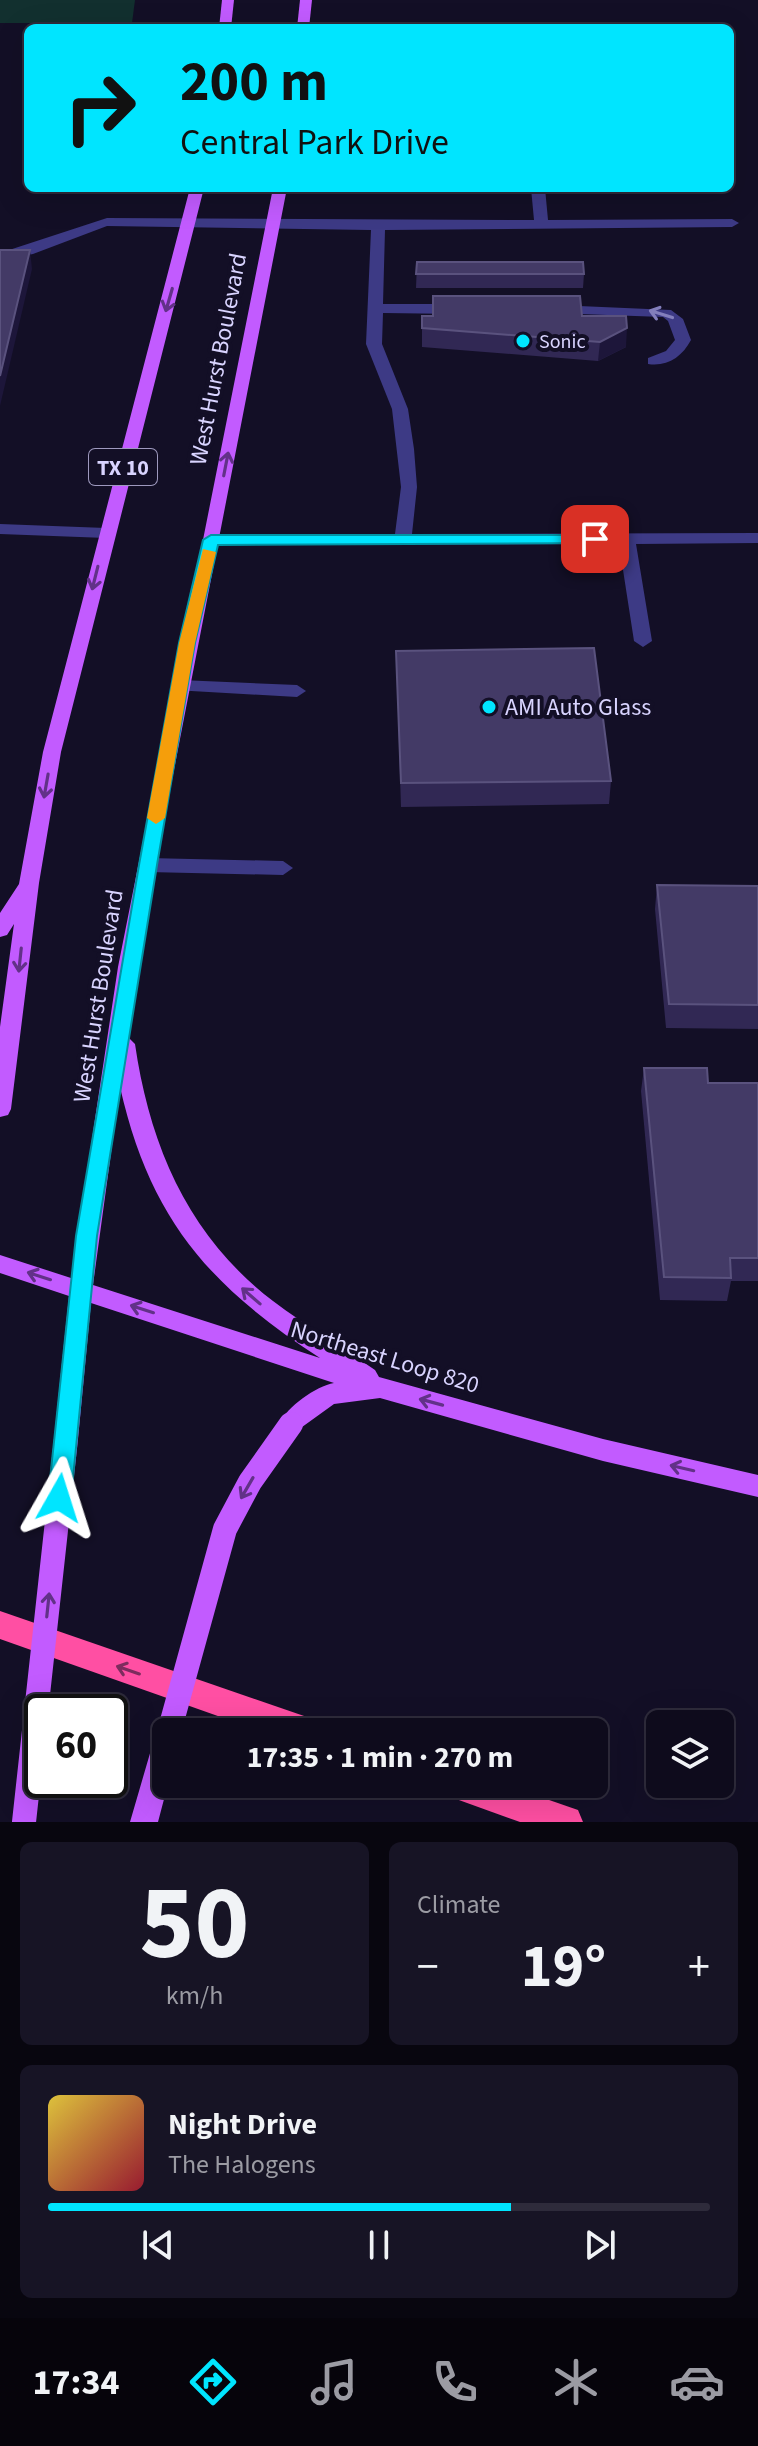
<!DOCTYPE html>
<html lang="en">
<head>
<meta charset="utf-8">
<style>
  body { margin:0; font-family:"Source Sans 3",sans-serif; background:#171425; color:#f1f3f6; height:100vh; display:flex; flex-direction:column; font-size:30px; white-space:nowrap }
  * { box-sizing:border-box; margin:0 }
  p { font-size:26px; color:#9b9ba3 }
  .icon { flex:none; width:44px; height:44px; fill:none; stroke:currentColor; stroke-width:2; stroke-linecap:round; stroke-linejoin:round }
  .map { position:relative; height:1822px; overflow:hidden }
  .details { display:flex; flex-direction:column; gap:20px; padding:20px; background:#08060f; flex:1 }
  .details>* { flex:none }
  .guide { position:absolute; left:24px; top:24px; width:710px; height:168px; border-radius:12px; box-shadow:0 8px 32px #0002,0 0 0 2px #2e2b3b; background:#00e5ff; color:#111; overflow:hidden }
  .tools { position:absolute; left:646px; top:1710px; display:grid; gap:16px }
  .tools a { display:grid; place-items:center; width:88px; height:88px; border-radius:12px; background:#0e0b1c; box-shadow:0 8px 32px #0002,0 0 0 2px #2e2b3b; font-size:40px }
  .speed { position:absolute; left:24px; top:1694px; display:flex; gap:16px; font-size:40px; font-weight:700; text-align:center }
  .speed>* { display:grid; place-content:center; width:104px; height:104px; border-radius:50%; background:#0e0b1c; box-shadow:0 8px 32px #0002,0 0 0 2px #2e2b3b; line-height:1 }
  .speed .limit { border:4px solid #111; border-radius:12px; background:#fff; color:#111 }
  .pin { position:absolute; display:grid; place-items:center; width:68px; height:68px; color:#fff; margin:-34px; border-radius:16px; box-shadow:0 4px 12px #0006 }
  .me { position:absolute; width:88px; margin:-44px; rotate:6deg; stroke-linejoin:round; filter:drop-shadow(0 0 6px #0008) }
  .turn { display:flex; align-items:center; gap:28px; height:168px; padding:0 24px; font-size:36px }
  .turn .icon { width:104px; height:104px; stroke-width:2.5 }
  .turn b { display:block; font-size:56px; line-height:68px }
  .big { font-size:60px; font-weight:700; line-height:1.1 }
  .details .tile { flex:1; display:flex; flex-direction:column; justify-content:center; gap:12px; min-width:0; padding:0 28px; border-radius:12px; background:#171425 }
  .details .dial { align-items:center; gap:0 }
  .dial b { font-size:104px; line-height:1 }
  .song { display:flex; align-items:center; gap:24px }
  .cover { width:96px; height:96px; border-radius:12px; background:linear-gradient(135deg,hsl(50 70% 55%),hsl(350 70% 35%)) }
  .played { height:8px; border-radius:4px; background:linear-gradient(90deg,#00e5ff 70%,#2e2b3b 70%) }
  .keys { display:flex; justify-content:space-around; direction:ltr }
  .heat { display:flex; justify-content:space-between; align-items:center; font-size:44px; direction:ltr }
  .details .tiles { flex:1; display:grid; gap:20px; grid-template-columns:1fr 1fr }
  .tile:last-child { grid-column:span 2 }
  .trip { position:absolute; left:152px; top:1718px; width:456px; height:80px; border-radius:12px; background:#0e0b1c; box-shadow:0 8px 32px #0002,0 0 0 2px #2e2b3b; font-weight:700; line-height:80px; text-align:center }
  .tabs { display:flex; height:128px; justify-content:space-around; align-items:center; background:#06040b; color:#9b9ba3 }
  .tabs .icon { width:56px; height:56px }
  .tabs .on { color:#00e5ff }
  .tabs b { font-size:36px; color:#f1f3f6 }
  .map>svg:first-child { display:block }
  .green { fill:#12302f }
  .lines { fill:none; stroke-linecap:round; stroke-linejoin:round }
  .minor { fill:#3d3a85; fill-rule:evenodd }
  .major { fill:#c25bff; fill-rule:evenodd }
  .highway { fill:#ff4fa3; fill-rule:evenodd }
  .major-bridge { stroke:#c25bff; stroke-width:24 }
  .wall { fill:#312854 }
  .shaded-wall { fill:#1d163a }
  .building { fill:#433a66; stroke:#5a527e; stroke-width:2 }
  .oneway { stroke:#623188 }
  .oneway2 { stroke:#837fbc }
  .oneway3 { stroke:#7d2c5e }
  .route { fill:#00e5ff; stroke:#0095a6; stroke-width:2 }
  .slow { fill:#f59e0b }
  .poi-dot { fill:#00e5ff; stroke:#130f26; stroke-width:3 }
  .labels { text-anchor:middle; stroke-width:8; stroke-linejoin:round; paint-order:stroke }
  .far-poi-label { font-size:20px; fill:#d9d4ff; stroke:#130f26; text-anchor:start }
  .shield { fill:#130f26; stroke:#9e99be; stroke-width:2 }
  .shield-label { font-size:22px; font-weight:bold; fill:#d9d4ff }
  .street-label { font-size:24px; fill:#d9d4ff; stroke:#130f26 }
  .poi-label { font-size:24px; fill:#d9d4ff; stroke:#130f26; text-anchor:start }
</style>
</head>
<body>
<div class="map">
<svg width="758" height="1822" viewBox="0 0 758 1822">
  <rect width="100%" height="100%" fill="#130f26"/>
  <path class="green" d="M0,0H135L132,23H0Z"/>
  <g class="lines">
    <g class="minor">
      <path d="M531,188H545L548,220L732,219L739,223L732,227L385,230L383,304H460L468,309L460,314L383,313L382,344L408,409L414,449L417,487L412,534L758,533V543L636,544L652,641L643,647L634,641L619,544L211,545L203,540L211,535L395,534L401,487L392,409L366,344L371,230L107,226L33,254L0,261V253L107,218L534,220Z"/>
      <path d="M556,305L671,310L683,319L691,340C682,357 667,367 648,364V358L666,351L675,340L668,321L663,317L551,313L548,310Z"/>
      <path d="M0,524L106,528L114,533L106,538L0,534Z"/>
      <path d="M180,680L297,685L306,691L297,697L174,690L171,686L174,682Z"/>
      <path d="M148,858L283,861L293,868L283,875L148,872L138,865Z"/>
    </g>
    <g class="major">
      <path d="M222,0H234L231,28H219Z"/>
      <path d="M300,0H312L309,28H297Z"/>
      <path d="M190,188H204L61,752L39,883L11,1109L8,1115L0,1117V1027L14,924L7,935L0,937V913L19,884L43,752Z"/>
      <path d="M273,188H287L166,811L128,1037L135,1044C150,1147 189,1237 273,1301C306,1326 342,1347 375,1370L379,1377L603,1439L758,1475V1497L603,1461L380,1398L334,1404L291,1435L282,1431L279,1424C287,1407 316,1386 334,1383L91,1303L78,1439L75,1447L66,1450L57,1447L54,1439L69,1296L0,1273V1255L71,1278L118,967ZM120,1087C150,1219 209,1286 320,1358L93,1285Z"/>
      <path d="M166,1730L171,1732H166L168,1784L158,1822H130L153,1743L157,1734Z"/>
    </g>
    <g class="highway">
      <path d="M0,1611L307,1717L318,1721L323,1732H263L0,1639Z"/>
      <path d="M441,1784H503L578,1810L583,1822H520L445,1795Z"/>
    </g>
    <g class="major-bridge">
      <path d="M169,1732L225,1529L250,1482L291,1424"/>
      <path d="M24,1822L66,1439"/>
    </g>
  </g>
  <g class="wall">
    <path d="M417,262L584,274L583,288H416Z"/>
    <path d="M433,296L582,316L626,347L598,361L422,347V316H432Z"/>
    <path d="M396,651L611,781L609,804L401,807Z"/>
    <path d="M657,885L758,886V1029L666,1028L655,909Z"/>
    <path d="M644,1068L708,1083H758V1281H731L727,1301L660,1300L641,1091Z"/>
  </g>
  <g class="shaded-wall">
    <path d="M30,250L32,269L0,406V376Z"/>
    <path d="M627,328L626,347L598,361L600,342Z"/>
  </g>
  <g class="building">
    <path d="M0,250H30L0,376Z"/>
    <path d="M417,262H583L584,274H416Z"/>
    <path d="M433,296H580L582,316H626L627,328L600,342L422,328V316H433Z"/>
    <path d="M594,648L611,781L401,783L396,651Z"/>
    <path d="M657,885L758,886V1005L669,1004Z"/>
    <path d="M644,1068H707L708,1083H758V1258H730L731,1278L664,1277Z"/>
  </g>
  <defs><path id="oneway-shaft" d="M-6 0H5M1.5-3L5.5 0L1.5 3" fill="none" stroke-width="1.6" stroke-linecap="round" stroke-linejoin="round" transform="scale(2)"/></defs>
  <g class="oneway">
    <use href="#oneway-shaft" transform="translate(169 300) rotate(106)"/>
    <use href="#oneway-shaft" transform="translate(226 464) rotate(-79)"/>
    <use href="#oneway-shaft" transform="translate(95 578) rotate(104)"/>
    <use href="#oneway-shaft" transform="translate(46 786) rotate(100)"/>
    <use href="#oneway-shaft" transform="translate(20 960) rotate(96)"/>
    <use href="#oneway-shaft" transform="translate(39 1276) rotate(-162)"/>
    <use href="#oneway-shaft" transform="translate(251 1296) rotate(-139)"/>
    <use href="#oneway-shaft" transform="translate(142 1309) rotate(-162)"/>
    <use href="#oneway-shaft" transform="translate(431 1402) rotate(-165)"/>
    <use href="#oneway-shaft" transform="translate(682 1468) rotate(-167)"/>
    <use href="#oneway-shaft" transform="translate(247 1488) rotate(120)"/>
    <use href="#oneway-shaft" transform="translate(48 1605) rotate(-84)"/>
  </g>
  <use class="oneway2" href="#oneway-shaft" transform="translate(661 314) rotate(-163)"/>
  <use class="oneway3" href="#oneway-shaft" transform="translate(128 1670) rotate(-161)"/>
  <path class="route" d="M595,535L600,536V543L218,545L195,643L157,865L97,1236L71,1498L67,1506L59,1509L51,1506L48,1498L76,1236L139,865L179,643L203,540L211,535Z"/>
  <path class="slow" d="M203,549L216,552L195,643L165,818L156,824L147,818L179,643Z"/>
  <g class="poi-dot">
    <circle cx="523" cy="341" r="8"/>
    <circle cx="489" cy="707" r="8"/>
  </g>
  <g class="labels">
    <g class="far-poi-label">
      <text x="539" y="348">Sonic</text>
    </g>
    <rect class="shield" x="89" y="449" width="68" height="36" rx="6"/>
    <g class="shield-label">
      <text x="123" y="475">TX 10</text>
    </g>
    <g class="street-label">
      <text transform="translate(218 359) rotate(-79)" y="8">West Hurst Boulevard</text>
      <text transform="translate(98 996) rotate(-81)" y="8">West Hurst Boulevard</text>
      <text transform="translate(385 1357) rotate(17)" y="8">Northeast Loop 820</text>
    </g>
    <g class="poi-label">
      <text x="505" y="715">AMI Auto Glass</text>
    </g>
  </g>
</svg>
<div class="tools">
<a><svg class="icon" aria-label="layers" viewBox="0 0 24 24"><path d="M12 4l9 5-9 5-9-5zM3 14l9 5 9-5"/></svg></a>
</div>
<div class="speed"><div class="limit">60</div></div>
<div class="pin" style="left:595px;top:539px;background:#d93025"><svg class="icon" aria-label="arrive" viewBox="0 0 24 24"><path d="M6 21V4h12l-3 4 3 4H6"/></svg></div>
<svg class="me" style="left:59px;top:1498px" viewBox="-20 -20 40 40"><path d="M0-17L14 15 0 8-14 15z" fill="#00e5ff" stroke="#fff" stroke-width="4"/></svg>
<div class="trip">17:35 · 1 min · 270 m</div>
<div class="guide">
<div class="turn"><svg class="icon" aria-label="right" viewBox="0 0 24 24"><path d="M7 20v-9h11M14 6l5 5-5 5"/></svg><div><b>200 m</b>Central Park Drive</div></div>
</div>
</div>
<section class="details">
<div class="tiles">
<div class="tile dial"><b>50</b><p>km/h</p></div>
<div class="tile"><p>Climate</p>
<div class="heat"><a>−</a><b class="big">19°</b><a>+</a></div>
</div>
<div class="tile">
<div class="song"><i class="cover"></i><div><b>Night Drive</b><p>The Halogens</p></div></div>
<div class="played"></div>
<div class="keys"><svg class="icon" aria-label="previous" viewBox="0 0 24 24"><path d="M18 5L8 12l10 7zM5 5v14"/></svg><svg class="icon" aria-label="pause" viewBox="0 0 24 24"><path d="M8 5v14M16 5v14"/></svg><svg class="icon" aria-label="next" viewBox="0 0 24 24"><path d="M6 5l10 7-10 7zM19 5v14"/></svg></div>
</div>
</div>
</section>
<nav class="tabs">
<b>17:34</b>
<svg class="icon on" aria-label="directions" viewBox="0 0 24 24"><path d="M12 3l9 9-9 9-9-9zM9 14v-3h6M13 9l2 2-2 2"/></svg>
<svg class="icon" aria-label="music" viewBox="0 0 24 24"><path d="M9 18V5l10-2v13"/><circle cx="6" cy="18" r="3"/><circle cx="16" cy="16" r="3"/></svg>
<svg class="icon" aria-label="phone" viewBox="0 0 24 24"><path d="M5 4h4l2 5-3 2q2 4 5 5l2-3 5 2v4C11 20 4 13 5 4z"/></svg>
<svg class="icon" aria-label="climate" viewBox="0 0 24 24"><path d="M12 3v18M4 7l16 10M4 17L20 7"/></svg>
<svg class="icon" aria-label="car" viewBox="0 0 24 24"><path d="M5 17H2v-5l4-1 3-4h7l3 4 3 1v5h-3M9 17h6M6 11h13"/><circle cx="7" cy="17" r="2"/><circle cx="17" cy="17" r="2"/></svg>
</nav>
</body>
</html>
